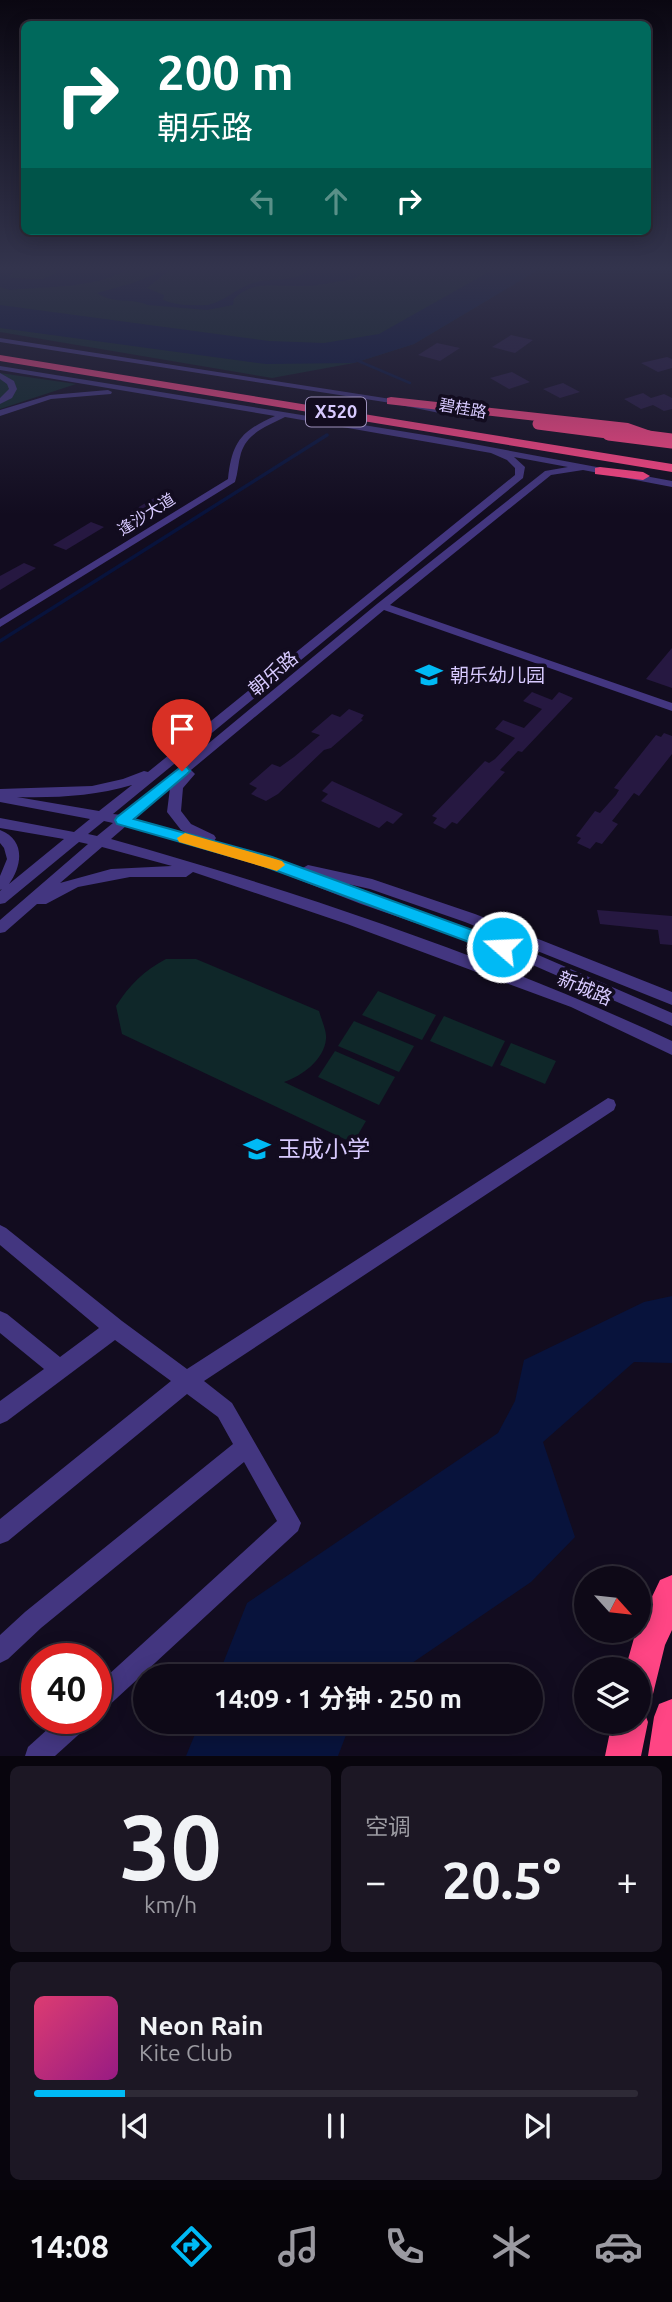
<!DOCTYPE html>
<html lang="zh">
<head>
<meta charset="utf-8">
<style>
  body { margin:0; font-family:Ubuntu,"Noto Sans SC",sans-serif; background:#1c1724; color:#f1f3f6; height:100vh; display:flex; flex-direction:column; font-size:26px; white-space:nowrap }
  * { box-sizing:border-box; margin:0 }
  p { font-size:23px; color:#9b9aa1 }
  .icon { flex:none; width:38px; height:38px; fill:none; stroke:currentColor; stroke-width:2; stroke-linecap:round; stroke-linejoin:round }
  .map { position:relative; height:1756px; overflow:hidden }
  .side { display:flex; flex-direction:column; gap:10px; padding:10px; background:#08050d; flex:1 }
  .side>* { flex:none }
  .hud { position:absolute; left:21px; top:21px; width:630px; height:214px; border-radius:10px; box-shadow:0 4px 18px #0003,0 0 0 2px #2e2a36; background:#00695c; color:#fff; overflow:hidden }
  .needle { width:46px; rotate:117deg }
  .fabs { position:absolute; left:574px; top:1566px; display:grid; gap:14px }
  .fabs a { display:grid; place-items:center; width:77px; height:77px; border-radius:50%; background:#0e0917; box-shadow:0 4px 18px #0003,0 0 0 2px #2e2a36; font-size:35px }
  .speed { position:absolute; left:21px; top:1643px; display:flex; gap:14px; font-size:35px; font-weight:700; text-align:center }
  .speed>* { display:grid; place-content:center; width:91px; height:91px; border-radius:50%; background:#0e0917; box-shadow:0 4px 18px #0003,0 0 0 2px #2e2a36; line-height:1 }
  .speed .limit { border:10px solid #d22; background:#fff; color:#111 }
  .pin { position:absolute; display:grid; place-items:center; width:60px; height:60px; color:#fff; margin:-72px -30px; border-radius:50% 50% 50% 0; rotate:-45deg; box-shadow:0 0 7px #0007 }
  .pin .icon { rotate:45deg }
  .me { position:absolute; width:77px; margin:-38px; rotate:289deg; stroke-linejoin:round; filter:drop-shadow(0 0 5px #0008) }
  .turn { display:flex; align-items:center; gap:24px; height:147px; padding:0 21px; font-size:32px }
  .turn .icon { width:91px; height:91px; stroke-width:2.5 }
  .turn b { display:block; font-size:49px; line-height:60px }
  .lanes { display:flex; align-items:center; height:66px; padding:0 21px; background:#0003; justify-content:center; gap:35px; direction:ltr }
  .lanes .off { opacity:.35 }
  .big { font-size:52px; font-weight:700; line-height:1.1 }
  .side .tile { flex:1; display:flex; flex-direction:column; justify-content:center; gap:10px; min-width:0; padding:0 24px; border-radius:10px; background:#1c1724 }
  .side .dial { align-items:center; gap:0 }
  .dial b { font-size:91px; line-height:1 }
  .song { display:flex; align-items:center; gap:21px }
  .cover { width:84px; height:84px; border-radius:10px; background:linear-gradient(135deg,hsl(340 70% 55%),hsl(310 70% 35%)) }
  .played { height:7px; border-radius:4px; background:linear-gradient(90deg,#00baf5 15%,#2e2a36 15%) }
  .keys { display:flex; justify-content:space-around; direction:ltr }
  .heat { display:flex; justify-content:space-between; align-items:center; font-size:38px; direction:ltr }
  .side .tiles { flex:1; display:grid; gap:10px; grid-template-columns:1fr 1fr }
  .tile:last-child { grid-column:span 2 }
  .trip { position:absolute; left:133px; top:1664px; width:410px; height:70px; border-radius:35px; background:#0e0917; box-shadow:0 4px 18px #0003,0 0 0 2px #2e2a36; font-weight:700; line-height:70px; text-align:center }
  .tabs { display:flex; height:112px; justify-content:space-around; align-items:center; background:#060409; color:#9b9aa1 }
  .tabs .icon { width:49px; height:49px }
  .tabs .on { color:#00baf5 }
  .tabs b { font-size:32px; color:#f1f3f6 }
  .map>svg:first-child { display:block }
  .green { fill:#0f2729 }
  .water { fill:#08133c }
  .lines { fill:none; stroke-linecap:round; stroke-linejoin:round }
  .stream-far1 { stroke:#08133c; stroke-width:2.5 }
  .stream { stroke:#08133c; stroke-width:3.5 }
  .building { fill:#261841 }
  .minor { fill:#433680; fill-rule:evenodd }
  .highway { fill:#ff4584; fill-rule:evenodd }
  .highway-bridge-far1 { stroke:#ff4584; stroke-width:11 }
  .highway-bridge { stroke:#ff4584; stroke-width:15 }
  .route { fill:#00baf5; stroke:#00799f; stroke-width:2 }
  .slow { fill:#f59e0b }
  .labels { text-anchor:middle; stroke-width:7; stroke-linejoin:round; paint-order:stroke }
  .far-street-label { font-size:16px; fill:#d8caff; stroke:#120c1f }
  .shield { fill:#120c1f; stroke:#9d91bc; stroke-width:2 }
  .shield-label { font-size:18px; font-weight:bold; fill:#d8caff }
  .street-label { font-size:19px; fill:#d8caff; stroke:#120c1f }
  .poi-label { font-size:19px; fill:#d8caff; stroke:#120c1f; text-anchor:start }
  .near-poi-label { font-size:23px; fill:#d8caff; stroke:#120c1f; text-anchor:start }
</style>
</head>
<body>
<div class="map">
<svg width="672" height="1756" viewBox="0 0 672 1756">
  <rect width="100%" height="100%" fill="#120c1f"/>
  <g class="green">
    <path d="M0,269H540L414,344L354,363L272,378L0,332Z"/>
    <path d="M0,373L76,384L0,409Z"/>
    <path d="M166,959H196L319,1011C321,1019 327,1031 326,1039C324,1060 302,1076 284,1082L366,1121L353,1143L122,1034L116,1006C130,984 144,971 166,959Z"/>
    <path d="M378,991L436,1015L422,1040L362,1015Z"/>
    <path d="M444,1016L505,1041L492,1067L430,1041Z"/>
    <path d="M354,1021L414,1046L399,1072L338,1046Z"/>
    <path d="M511,1043L556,1061L545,1084L500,1065Z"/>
    <path d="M335,1051L395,1077L379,1105L318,1077Z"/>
  </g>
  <g class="water">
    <path d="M0,269H13L9,278L43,279L56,273V269L126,270C92,289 47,286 10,290L0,287Z"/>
    <path d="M167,269H171L147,288L164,295L163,300C175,305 194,306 207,305C225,302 238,286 257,282C272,278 300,282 308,269H362L360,275L353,279C337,281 320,286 303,286C279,287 253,279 234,299L233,305L207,310L148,305C129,297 116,305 97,293L133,283Z"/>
    <path d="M494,269H540L414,344L354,363L266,364L0,328V305L269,341L324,343L379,334Z"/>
    <path d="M672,1296V1363L634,1362L543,1442L575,1537L531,1582L393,1676H218L247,1603L498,1433L515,1401L524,1360L644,1302Z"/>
    <path d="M200,1722H351L338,1756H186Z"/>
  </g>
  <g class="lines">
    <path class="stream-far1" d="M356,360L410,383"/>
    <path class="stream" d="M0,641L327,435"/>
  </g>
  <g class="building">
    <path d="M511,335L533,340L515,353L492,347Z"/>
    <path d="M437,343L460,348L440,361L418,355Z"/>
    <path d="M667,357L672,359V368L658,372L641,363Z"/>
    <path d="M512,372L530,382L509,389L490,378Z"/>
    <path d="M563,383L580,392L560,398L543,389Z"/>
    <path d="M643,393L651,398L664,394L672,398V409L664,411L653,405L641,409L624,399Z"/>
    <path d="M166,491L171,500L152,512L140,519L127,514Z"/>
    <path d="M91,522L104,527L66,550L53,545Z"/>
    <path d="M24,563L36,568L0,590V576Z"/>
    <path d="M672,648V688L646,679Z"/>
    <path d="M532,692L552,700L559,692L573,698L522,752L518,751L500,770L505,772L457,824L452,822L445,829L433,823L437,818L432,816L485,761L489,763L495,759L515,738L495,729L503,720L524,728L542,709L523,701Z"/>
    <path d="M349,709L364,715L361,719L363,720L331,748L324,750L278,794L266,801L251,794L257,788L249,784L272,764L280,767L294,757L320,735L311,732L332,714L340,717Z"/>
    <path d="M664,733L672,736V754L639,796L634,793L612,821L618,824L602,844L596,842L590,849L577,843L581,838L576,836L595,811L600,813L616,795L619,790L614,788L656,735L661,737Z"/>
    <path d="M332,781L367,797L403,814L393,824L387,821L379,828L321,801L328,794L322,791Z"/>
    <path d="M597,910L672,916V945L660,944L658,930L600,924Z"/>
  </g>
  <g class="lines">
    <g class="minor">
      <path d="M0,338L391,399L477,417L473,420L391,403L0,342Z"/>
      <path d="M0,366L431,436L672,481V487L583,470L551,475L390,605L672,703V711L384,610L191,770L195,774L183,788L181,811L191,824L214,835L216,838L214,841L271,858L301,869L308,865L372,879L475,914L672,992V1005L465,922L370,889L326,879L529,951L672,1013V1026L519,959L361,904L261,865L126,826L111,839C300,892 494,958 672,1041V1055L571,1007L347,924L193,872L186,877H130L78,887L46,904H37L5,932L0,933V920L88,844L79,842L5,903L0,904V891L2,889L0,890V876L7,859L4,848L0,843V830C26,840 22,866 9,884L64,839L0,828V818L74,832L90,819L0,802V789L92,786L123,779L144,771L148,772L515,475V468L507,460L491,453L285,417C267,426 247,433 241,453C238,463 238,473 235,482L0,627V619L228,479C232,442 241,431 275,416L0,370ZM514,457L568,467L545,471L377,604L122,815L113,814L523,478L525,467ZM132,785L99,811L17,797C57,798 94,796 132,785ZM170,788L167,812L181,830L191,835L134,819ZM104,821L113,823L97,836L88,834ZM102,847L172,866L111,869L60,883Z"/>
      <path d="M0,373L14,381L17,389L12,398L0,404V398L9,389L7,384L0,379Z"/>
      <path d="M108,390L112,392L111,394L51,399L0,416V410L50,395Z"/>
      <path d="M608,1098L614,1100L616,1105L614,1110L204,1381L232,1403L301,1523L298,1531L104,1710L96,1714V1686L277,1521L244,1462L41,1628L8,1659L0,1663V1635L25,1612L233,1444L218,1417L187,1394L8,1541L0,1544V1519L171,1381L115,1340L7,1421L0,1424V1401L44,1369L0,1333V1311L7,1314L60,1357L99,1328L0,1245V1225L6,1228L122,1321L187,1369Z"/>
      <path d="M60,1718H90L87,1727L55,1756H25L28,1747Z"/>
    </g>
    <g class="highway">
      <path d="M0,355L672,464V472L0,361Z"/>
      <path d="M391,397L628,423L668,437L661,441L626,431L387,404V398Z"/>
      <path d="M600,467L643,472L650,476L643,480L595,474V468Z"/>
      <path d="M672,1575V1630L665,1645L652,1698L639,1703V1670H625L636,1631H639V1624L660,1580Z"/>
      <path d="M672,1699V1756H648L654,1717L659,1704Z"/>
      <path d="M639,1708L643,1709L648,1722L641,1756H605L612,1722H639Z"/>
    </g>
    <path class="highway-bridge-far1" d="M538,424L623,435"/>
    <path class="highway-bridge" d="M609,433L672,441"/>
  </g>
  <linearGradient id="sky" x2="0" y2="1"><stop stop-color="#0a0711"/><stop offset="0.52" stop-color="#33344d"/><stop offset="1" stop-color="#33344d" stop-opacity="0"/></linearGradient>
  <rect width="672" height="515" fill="url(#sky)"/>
  <path class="route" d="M182,766L187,767L190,771L187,774L134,819L272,857L508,943L510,947L508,952H496L261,865L117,824L115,820L117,817Z"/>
  <path class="slow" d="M185,833L282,861L285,865L277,871L179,842L177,838Z"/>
  <defs>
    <g id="school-bare" transform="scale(2.1)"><path d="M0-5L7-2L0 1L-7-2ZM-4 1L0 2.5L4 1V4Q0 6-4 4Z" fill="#00baf5" stroke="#120c1f" stroke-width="2.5" paint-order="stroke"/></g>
  </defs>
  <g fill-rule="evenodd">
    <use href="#school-bare" x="429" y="675"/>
    <use href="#school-bare" x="257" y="1149"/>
  </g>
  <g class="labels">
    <g class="far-street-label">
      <text transform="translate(463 408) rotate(10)" y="6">碧桂路</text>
      <text transform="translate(146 514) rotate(-32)" y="6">逢沙大道</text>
    </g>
    <rect class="shield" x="306" y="397.5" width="60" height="29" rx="5"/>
    <g class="shield-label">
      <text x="336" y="418">X520</text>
    </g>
    <g class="street-label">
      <text transform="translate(273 673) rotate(-40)" y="7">朝乐路</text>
      <text transform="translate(585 988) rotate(23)" y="7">新城路</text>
    </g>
    <g class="poi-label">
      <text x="450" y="682">朝乐幼儿园</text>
    </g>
    <g class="near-poi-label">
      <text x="278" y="1157">玉成小学</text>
    </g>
  </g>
</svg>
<div class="fabs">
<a><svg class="needle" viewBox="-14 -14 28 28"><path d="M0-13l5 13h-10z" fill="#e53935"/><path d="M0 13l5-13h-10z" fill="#9b9aa1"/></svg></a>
<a><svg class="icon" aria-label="layers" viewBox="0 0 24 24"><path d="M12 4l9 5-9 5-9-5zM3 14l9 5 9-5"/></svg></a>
</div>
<div class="speed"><div class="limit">40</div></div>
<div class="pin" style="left:182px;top:771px;background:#d93025"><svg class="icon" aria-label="arrive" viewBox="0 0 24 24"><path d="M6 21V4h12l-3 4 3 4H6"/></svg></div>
<svg class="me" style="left:502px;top:947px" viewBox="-20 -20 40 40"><circle r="17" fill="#00baf5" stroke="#fff" stroke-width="3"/><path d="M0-11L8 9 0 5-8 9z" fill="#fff"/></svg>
<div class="trip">14:09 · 1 分钟 · 250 m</div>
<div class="hud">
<div class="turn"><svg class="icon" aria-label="right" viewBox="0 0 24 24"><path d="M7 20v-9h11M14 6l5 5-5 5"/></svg><div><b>200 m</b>朝乐路</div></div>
<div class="lanes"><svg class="icon off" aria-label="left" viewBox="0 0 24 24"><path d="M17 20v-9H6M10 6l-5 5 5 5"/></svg><svg class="icon off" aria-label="ahead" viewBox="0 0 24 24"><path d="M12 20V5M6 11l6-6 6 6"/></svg><svg class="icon" aria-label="right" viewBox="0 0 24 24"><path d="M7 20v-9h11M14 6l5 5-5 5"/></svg></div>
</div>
</div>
<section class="side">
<div class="tiles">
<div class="tile dial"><b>30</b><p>km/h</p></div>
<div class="tile"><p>空调</p>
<div class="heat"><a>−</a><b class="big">20.5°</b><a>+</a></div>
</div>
<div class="tile">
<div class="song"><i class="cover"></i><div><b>Neon Rain</b><p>Kite Club</p></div></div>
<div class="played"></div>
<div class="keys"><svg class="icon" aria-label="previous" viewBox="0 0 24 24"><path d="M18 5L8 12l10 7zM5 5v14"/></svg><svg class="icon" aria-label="pause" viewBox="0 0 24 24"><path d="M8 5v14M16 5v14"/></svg><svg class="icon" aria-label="next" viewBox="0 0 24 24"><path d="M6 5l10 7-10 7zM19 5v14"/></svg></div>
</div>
</div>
</section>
<nav class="tabs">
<b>14:08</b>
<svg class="icon on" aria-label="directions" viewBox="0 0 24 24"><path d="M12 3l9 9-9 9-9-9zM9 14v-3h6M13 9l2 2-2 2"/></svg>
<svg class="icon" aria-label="music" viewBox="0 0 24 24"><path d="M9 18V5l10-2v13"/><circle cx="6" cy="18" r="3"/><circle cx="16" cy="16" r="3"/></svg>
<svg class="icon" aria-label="phone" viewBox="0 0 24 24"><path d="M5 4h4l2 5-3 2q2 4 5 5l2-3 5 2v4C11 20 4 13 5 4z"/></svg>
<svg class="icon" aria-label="climate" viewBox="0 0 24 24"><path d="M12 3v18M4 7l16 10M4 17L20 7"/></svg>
<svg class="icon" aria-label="car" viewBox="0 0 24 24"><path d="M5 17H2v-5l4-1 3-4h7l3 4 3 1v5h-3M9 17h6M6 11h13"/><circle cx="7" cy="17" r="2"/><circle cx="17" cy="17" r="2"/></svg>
</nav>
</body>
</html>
